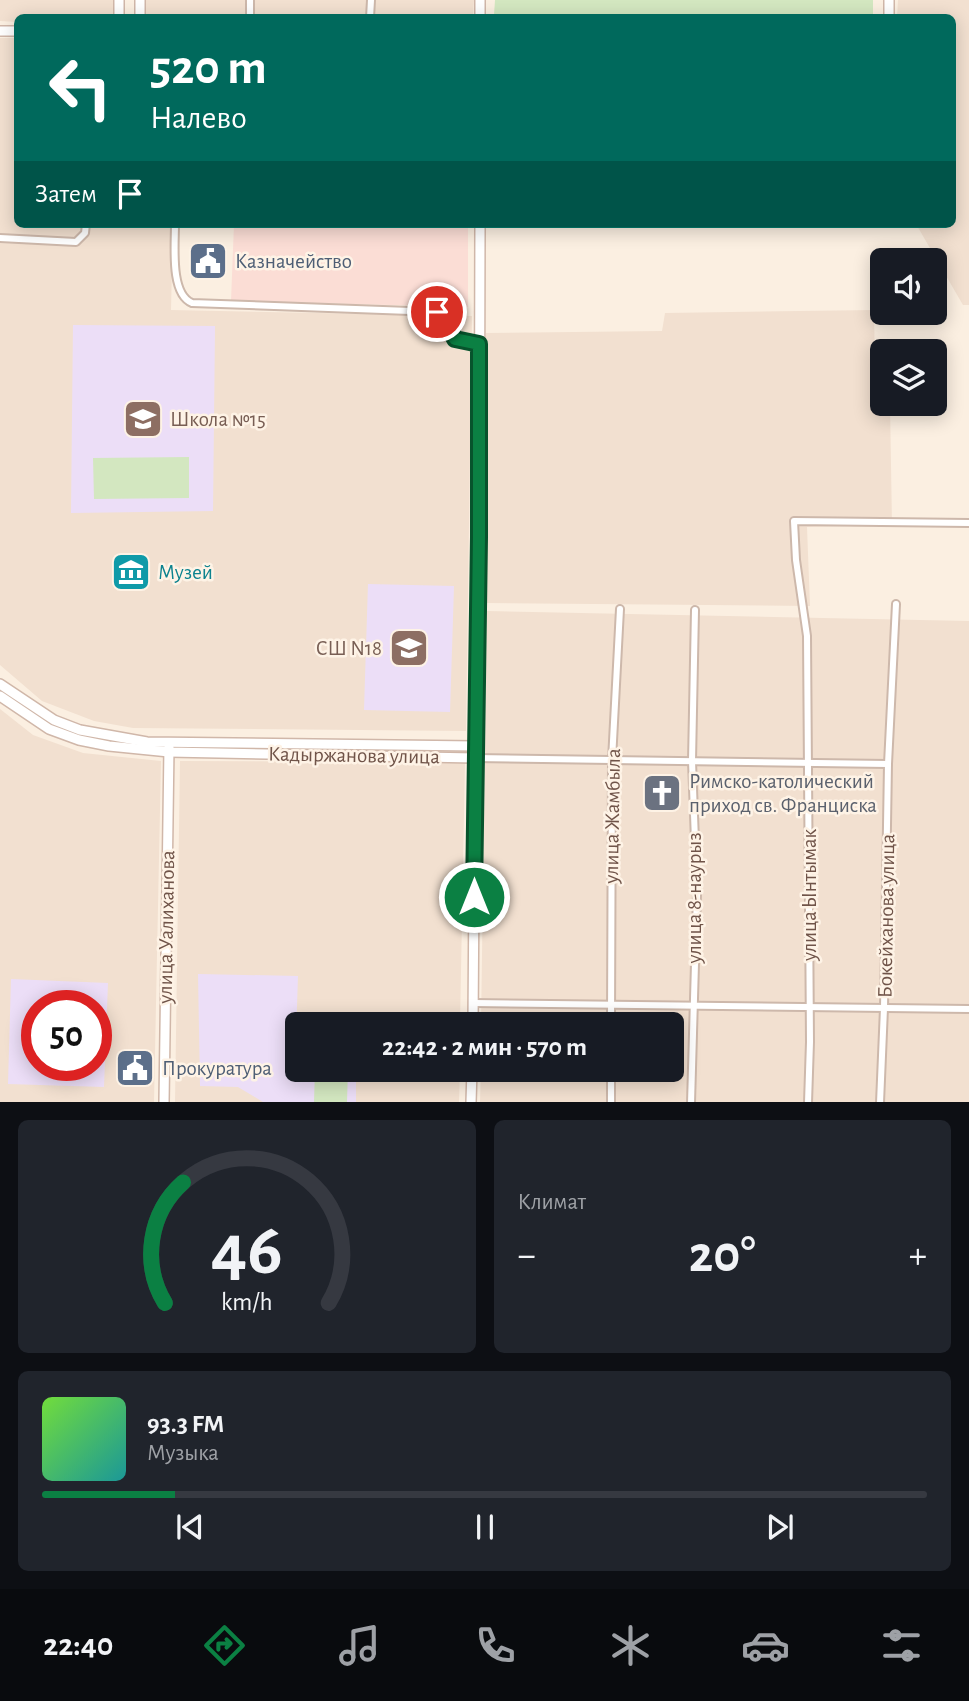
<!DOCTYPE html>
<html lang="ru">
<head>
<meta charset="utf-8">
<style>
  body { margin:0; font-family:"Alegreya Sans",sans-serif; background:#20242c; color:#f1f3f6; height:100vh; display:flex; flex-direction:column; font-size:26px; white-space:nowrap }
  * { box-sizing:border-box; margin:0 }
  p { font-size:23px; color:#9ea1a6 }
  .icon { flex:none; width:38px; height:38px; fill:none; stroke:currentColor; stroke-width:2; stroke-linecap:round; stroke-linejoin:round }
  .map { position:relative; height:1102px; overflow:hidden }
  .panel { display:flex; flex-direction:column; gap:18px; padding:18px; background:#0d0f14; flex:1 }
  .panel>* { flex:none }
  .banner { position:absolute; left:14px; top:14px; width:942px; height:214px; border-radius:10px; box-shadow:0 4px 18px #0003; background:#00695c; color:#fff; overflow:hidden }
  .controls { position:absolute; left:870px; top:248px; display:grid; gap:14px }
  .controls a { display:grid; place-items:center; width:77px; height:77px; border-radius:10px; background:#171b24; box-shadow:0 4px 18px #0003; font-size:35px }
  .speed { position:absolute; left:21px; top:990px; display:flex; gap:14px; font-size:35px; font-weight:700; text-align:center }
  .speed>* { display:grid; place-content:center; width:91px; height:91px; border-radius:50%; background:#171b24; box-shadow:0 4px 18px #0003; line-height:1 }
  .speed .limit { border:10px solid #d22; background:#fff; color:#111 }
  .pin { position:absolute; display:grid; place-items:center; width:60px; height:60px; color:#fff; margin:-30px; border:4px solid #fff; border-radius:50%; box-shadow:0 2px 7px #0007 }
  .me { position:absolute; width:77px; margin:-38px; rotate:0deg; stroke-linejoin:round; filter:drop-shadow(0 0 5px #0008) }
  .turn { display:flex; align-items:center; gap:24px; height:147px; padding:0 21px; font-size:32px }
  .turn .icon { width:91px; height:91px; stroke-width:2.5 }
  .turn b { display:block; font-size:49px; line-height:60px }
  .then { display:flex; align-items:center; height:66px; padding:0 21px; background:#0003; gap:14px; font-size:26px }
  .big { font-size:52px; font-weight:600; line-height:1.1 }
  .panel .widget { flex:1; display:flex; flex-direction:column; justify-content:center; gap:10px; min-width:0; padding:0 24px; border-radius:10px; background:#20242c }
  .panel .dial { align-items:center; gap:0 }
  .dial svg { height:182px; overflow:visible; fill:none; stroke:#363941; stroke-width:7; stroke-linecap:round; text-anchor:middle }
  .dial text { fill:#f1f3f6; stroke:none }
  .song { display:flex; align-items:center; gap:21px }
  .cover { width:84px; height:84px; border-radius:10px; background:linear-gradient(135deg,hsl(100 70% 55%),hsl(180 70% 35%)) }
  .played { height:7px; border-radius:4px; background:linear-gradient(90deg,#0b8043 15%,#363941 15%) }
  .keys { display:flex; justify-content:space-around; direction:ltr }
  .heat { display:flex; justify-content:space-between; align-items:center; font-size:38px; direction:ltr }
  .panel .tiles { flex:1; display:grid; gap:18px; grid-template-columns:1fr 1fr }
  .widget:last-child { grid-column:span 2 }
  .trip { position:absolute; left:285px; top:1012px; width:399px; height:70px; border-radius:10px; background:#171b24; box-shadow:0 4px 18px #0003; font-weight:600; line-height:70px; text-align:center }
  .tab-bar { display:flex; height:112px; justify-content:space-around; align-items:center; background:#090b0e; color:#9ea1a6 }
  .tab-bar .icon { width:49px; height:49px }
  .tab-bar .on { color:#0b8043 }
  .tab-bar b { font-size:32px; color:#f1f3f6 }
  .map>svg:first-child { display:block }
  .residential { fill:#f2e0d0; fill-rule:evenodd }
  .commercial { fill:#fbddd5 }
  .education { fill:#ecdef7; fill-rule:evenodd }
  .green { fill:#d3e7c0 }
  .lines { fill:none; stroke-linecap:round; stroke-linejoin:round }
  .street-casing { stroke:#cdb8ab; stroke-width:10 }
  .secondary-casing { stroke:#d0b7a9; stroke-width:12 }
  .street { stroke:#fff; stroke-width:6 }
  .secondary { stroke:#fff; stroke-width:9 }
  .route-casing { stroke:#07532c; stroke-width:18 }
  .route { stroke:#0b8043; stroke-width:12 }
  .labels { text-anchor:middle; stroke-width:5; stroke-linejoin:round; paint-order:stroke }
  .service-label { font-size:21px; fill:#4e5e75; stroke:#fef3e6; text-anchor:start }
  .education-label { font-size:21px; fill:#785e54; stroke:#fef3e6; text-anchor:start }
  .culture-label { font-size:21px; fill:#0d838f; stroke:#fef3e6; text-anchor:start }
  .street-label { font-size:21px; fill:#705449; stroke:#fef3e6 }
  .worship-label { font-size:21px; fill:#5b616d; stroke:#fef3e6; text-anchor:start }
</style>
</head>
<body>
<div class="map">
<svg width="969" height="1103" viewBox="0 0 969 1103">
  <rect width="100%" height="100%" fill="#fbefe1"/>
  <g class="residential">
    <path d="M0,0H118L117,17L18,18L17,22L0,21Z"/>
    <path d="M144,0H474L473,17L143,18Z"/>
    <path d="M898,0H969V305H963L916,224H952V18L897,17Z"/>
    <path d="M0,38H17L18,224H173L171,310L472,316L466,731L133,728L94,721L42,701L0,665Z"/>
    <path d="M874,310L875,365L872,379L882,380V404H890L892,525L807,527L810,606L487,603L486,333L662,331L665,313Z"/>
    <path d="M487,611L969,621V1102L480,1103L481,1069H672V1024H481Z"/>
    <path d="M0,709L33,735L83,753L161,761L154,1102H0ZM37,1006H96V1066H37Z"/>
    <path d="M180,761L465,762L460,1024H298V1069H460L459,1102L175,1103Z"/>
  </g>
  <path class="commercial" d="M234,224H468V307L231,301Z"/>
  <g class="education">
    <path d="M73,325L215,326L213,511L71,513Z"/>
    <path d="M368,584L454,586L450,712L364,710Z"/>
    <path d="M198,974L298,976L296,1036L298,1069H356V1102H263L238,1087L200,1086Z"/>
    <path d="M11,979L108,983L104,1087L8,1084ZM96,1006V1066H37V1006Z"/>
  </g>
  <g class="green">
    <path d="M495,0H873V17L494,15Z"/>
    <path d="M189,457V498L94,499L93,458Z"/>
    <path d="M315,1069H348L347,1102H314Z"/>
  </g>
  <g class="lines">
    <g class="street-casing">
      <g id="street">
        <path d="M250,18V0"/>
        <path d="M370,18L371,0"/>
        <path d="M175,224C175,246 170,294 192,303L437,312L441,313L455,339L479,344"/>
        <path d="M0,238L76,242L85,233L86,224"/>
        <path d="M475,758L888,764"/>
        <path d="M473,1003L969,1009"/>
        <path d="M611,1024L612,760L620,609"/>
        <path d="M611,1103V1069"/>
        <path d="M691,1103L697,894L692,761L695,610"/>
        <path d="M808,1103L810,1042L807,636L796,560L794,521L969,523"/>
        <path d="M880,1103L884,1008L888,764L896,604"/>
      </g>
    </g>
    <g class="secondary-casing">
      <g id="secondary">
        <path d="M119,18V0"/>
        <path d="M140,18V0"/>
        <path d="M480,18V0"/>
        <path d="M889,18V0"/>
        <path d="M0,31H18"/>
        <path d="M0,684L54,720L80,730L147,742L475,746"/>
        <path d="M0,696L49,729L79,740L109,746L169,752L475,758"/>
        <path d="M473,1024L475,746L479,607L480,224"/>
        <path d="M164,1103L169,747"/>
        <path d="M471,1103L472,1069"/>
      </g>
    </g>
    <use href="#street" class="street"/>
    <use href="#secondary" class="secondary"/>
  </g>
  <g class="lines">
    <g class="route-casing">
      <path id="route" d="M437,312L441,313L455,339L479,344V537L474,897"/>
    </g>
    <use href="#route" class="route"/>
  </g>
  <defs>
    <g id="civic-square" transform="scale(2.0125)"><rect x="-9" y="-9" width="18" height="18" rx="4" fill="#5c6f8a" stroke="#fef3e6"/><path d="M-.6-6.5H3V-4.5H.6V-3L4-1V1h2V6H-6V1h2V-1L-.6-3ZM-1.2 2.5V6h2.4V2.5Z" fill="#fff"/></g>
    <g id="school-square" transform="scale(2.0125)"><rect x="-9" y="-9" width="18" height="18" rx="4" fill="#8d6e63" stroke="#fef3e6"/><path d="M0-5L7-2L0 1L-7-2ZM-4 1L0 2.5L4 1V4Q0 6-4 4Z" fill="#fff"/></g>
    <g id="museum-square" transform="scale(2.0125)"><rect x="-9" y="-9" width="18" height="18" rx="4" fill="#0f9aa8" stroke="#fef3e6"/><path d="M0-6L6-3V-2H-6V-3ZM-5-1h2V3h-2ZM-1-1h2V3h-2ZM3-1h2V3H3ZM-6 4H6V6H-6Z" fill="#fff"/></g>
    <g id="church-square" transform="scale(2.0125)"><rect x="-9" y="-9" width="18" height="18" rx="4" fill="#6b7280" stroke="#fef3e6"/><path d="M-1.2-6h2.4v3.5h3.3v2.4h-3.3V6h-2.4V-.1h-3.3v-2.4h3.3Z" fill="#fff"/></g>
  </defs>
  <g fill-rule="evenodd">
    <use href="#civic-square" x="208" y="261"/>
    <use href="#school-square" x="143" y="419"/>
    <use href="#museum-square" x="131" y="572"/>
    <use href="#school-square" x="409" y="648"/>
    <use href="#church-square" x="662" y="793"/>
    <use href="#civic-square" x="135" y="1068"/>
  </g>
  <g class="labels">
    <g class="service-label">
      <text x="235" y="268">Казначейство</text>
      <text x="162" y="1075">Прокуратура</text>
    </g>
    <g class="education-label">
      <text x="170" y="426">Школа №15</text>
      <text x="382" y="655" text-anchor="end">СШ N18</text>
    </g>
    <g class="culture-label">
      <text x="158" y="579">Музей</text>
    </g>
    <g class="street-label">
      <text transform="translate(354 755) rotate(1)" y="7">Кадыржанова улица</text>
      <text transform="translate(612 816) rotate(-89)" y="7">улица Жамбыла</text>
      <text transform="translate(809 895) rotate(-90)" y="7">улица Ынтымак</text>
      <text transform="translate(694 898) rotate(-90)" y="7">улица 8-наурыз</text>
      <text transform="translate(886 916) rotate(-89)" y="7">Бокейханова улица</text>
      <text transform="translate(166 927) rotate(-89)" y="7">улица Уалиханова</text>
    </g>
    <g class="worship-label">
      <text x="689" y="788">Римско-католический<tspan x="689" dy="24">приход св. Франциска</tspan></text>
    </g>
  </g>
</svg>
<div class="controls">
<a><svg class="icon" aria-label="sound" viewBox="0 0 24 24"><path d="M4 9h4l5-4v14l-5-4H4zM17 9q2 3 0 6"/></svg></a>
<a><svg class="icon" aria-label="layers" viewBox="0 0 24 24"><path d="M12 4l9 5-9 5-9-5zM3 14l9 5 9-5"/></svg></a>
</div>
<div class="speed"><div class="limit">50</div></div>
<div class="pin" style="left:437px;top:312px;background:#d93025"><svg class="icon" aria-label="arrive" viewBox="0 0 24 24"><path d="M6 21V4h12l-3 4 3 4H6"/></svg></div>
<svg class="me" style="left:474px;top:897px" viewBox="-20 -20 40 40"><circle r="17" fill="#0b8043" stroke="#fff" stroke-width="3"/><path d="M0-11L8 9 0 5-8 9z" fill="#fff"/></svg>
<div class="trip">22:42 · 2 мин · 570 m</div>
<div class="banner">
<div class="turn"><svg class="icon" aria-label="left" viewBox="0 0 24 24"><path d="M17 20v-9H6M10 6l-5 5 5 5"/></svg><div><b>520 m</b>Налево</div></div>
<div class="then">Затем<svg class="icon" aria-label="arrive" viewBox="0 0 24 24"><path d="M6 21V4h12l-3 4 3 4H6"/></svg></div>
</div>
</div>
<section class="panel">
<div class="tiles">
<div class="widget dial"><svg viewBox="0 0 100 80">
<path d="M14 69A42 42 0 1 1 86 69"/>
<path d="M14 69A42 42 0 0 1 22 16" stroke="#0b8043"/>
<text x="50" y="56" font-size="32" font-weight="700">46</text>
<text x="50" y="72" font-size="11">km/h</text>
</svg></div>
<div class="widget"><p>Климат</p>
<div class="heat"><a>−</a><b class="big">20°</b><a>+</a></div>
</div>
<div class="widget">
<div class="song"><i class="cover"></i><div><b>93.3 FM</b><p>Музыка</p></div></div>
<div class="played"></div>
<div class="keys"><svg class="icon" aria-label="previous" viewBox="0 0 24 24"><path d="M18 5L8 12l10 7zM5 5v14"/></svg><svg class="icon" aria-label="pause" viewBox="0 0 24 24"><path d="M8 5v14M16 5v14"/></svg><svg class="icon" aria-label="next" viewBox="0 0 24 24"><path d="M6 5l10 7-10 7zM19 5v14"/></svg></div>
</div>
</div>
</section>
<nav class="tab-bar">
<b>22:40</b>
<svg class="icon on" aria-label="directions" viewBox="0 0 24 24"><path d="M12 3l9 9-9 9-9-9zM9 14v-3h6M13 9l2 2-2 2"/></svg>
<svg class="icon" aria-label="music" viewBox="0 0 24 24"><path d="M9 18V5l10-2v13"/><circle cx="6" cy="18" r="3"/><circle cx="16" cy="16" r="3"/></svg>
<svg class="icon" aria-label="phone" viewBox="0 0 24 24"><path d="M5 4h4l2 5-3 2q2 4 5 5l2-3 5 2v4C11 20 4 13 5 4z"/></svg>
<svg class="icon" aria-label="climate" viewBox="0 0 24 24"><path d="M12 3v18M4 7l16 10M4 17L20 7"/></svg>
<svg class="icon" aria-label="car" viewBox="0 0 24 24"><path d="M5 17H2v-5l4-1 3-4h7l3 4 3 1v5h-3M9 17h6M6 11h13"/><circle cx="7" cy="17" r="2"/><circle cx="17" cy="17" r="2"/></svg>
<svg class="icon" aria-label="filters" viewBox="0 0 24 24"><path d="M4 7h16M4 17h16"/><circle cx="9" cy="7" r="2"/><circle cx="15" cy="17" r="2"/></svg>
</nav>
</body>
</html>
